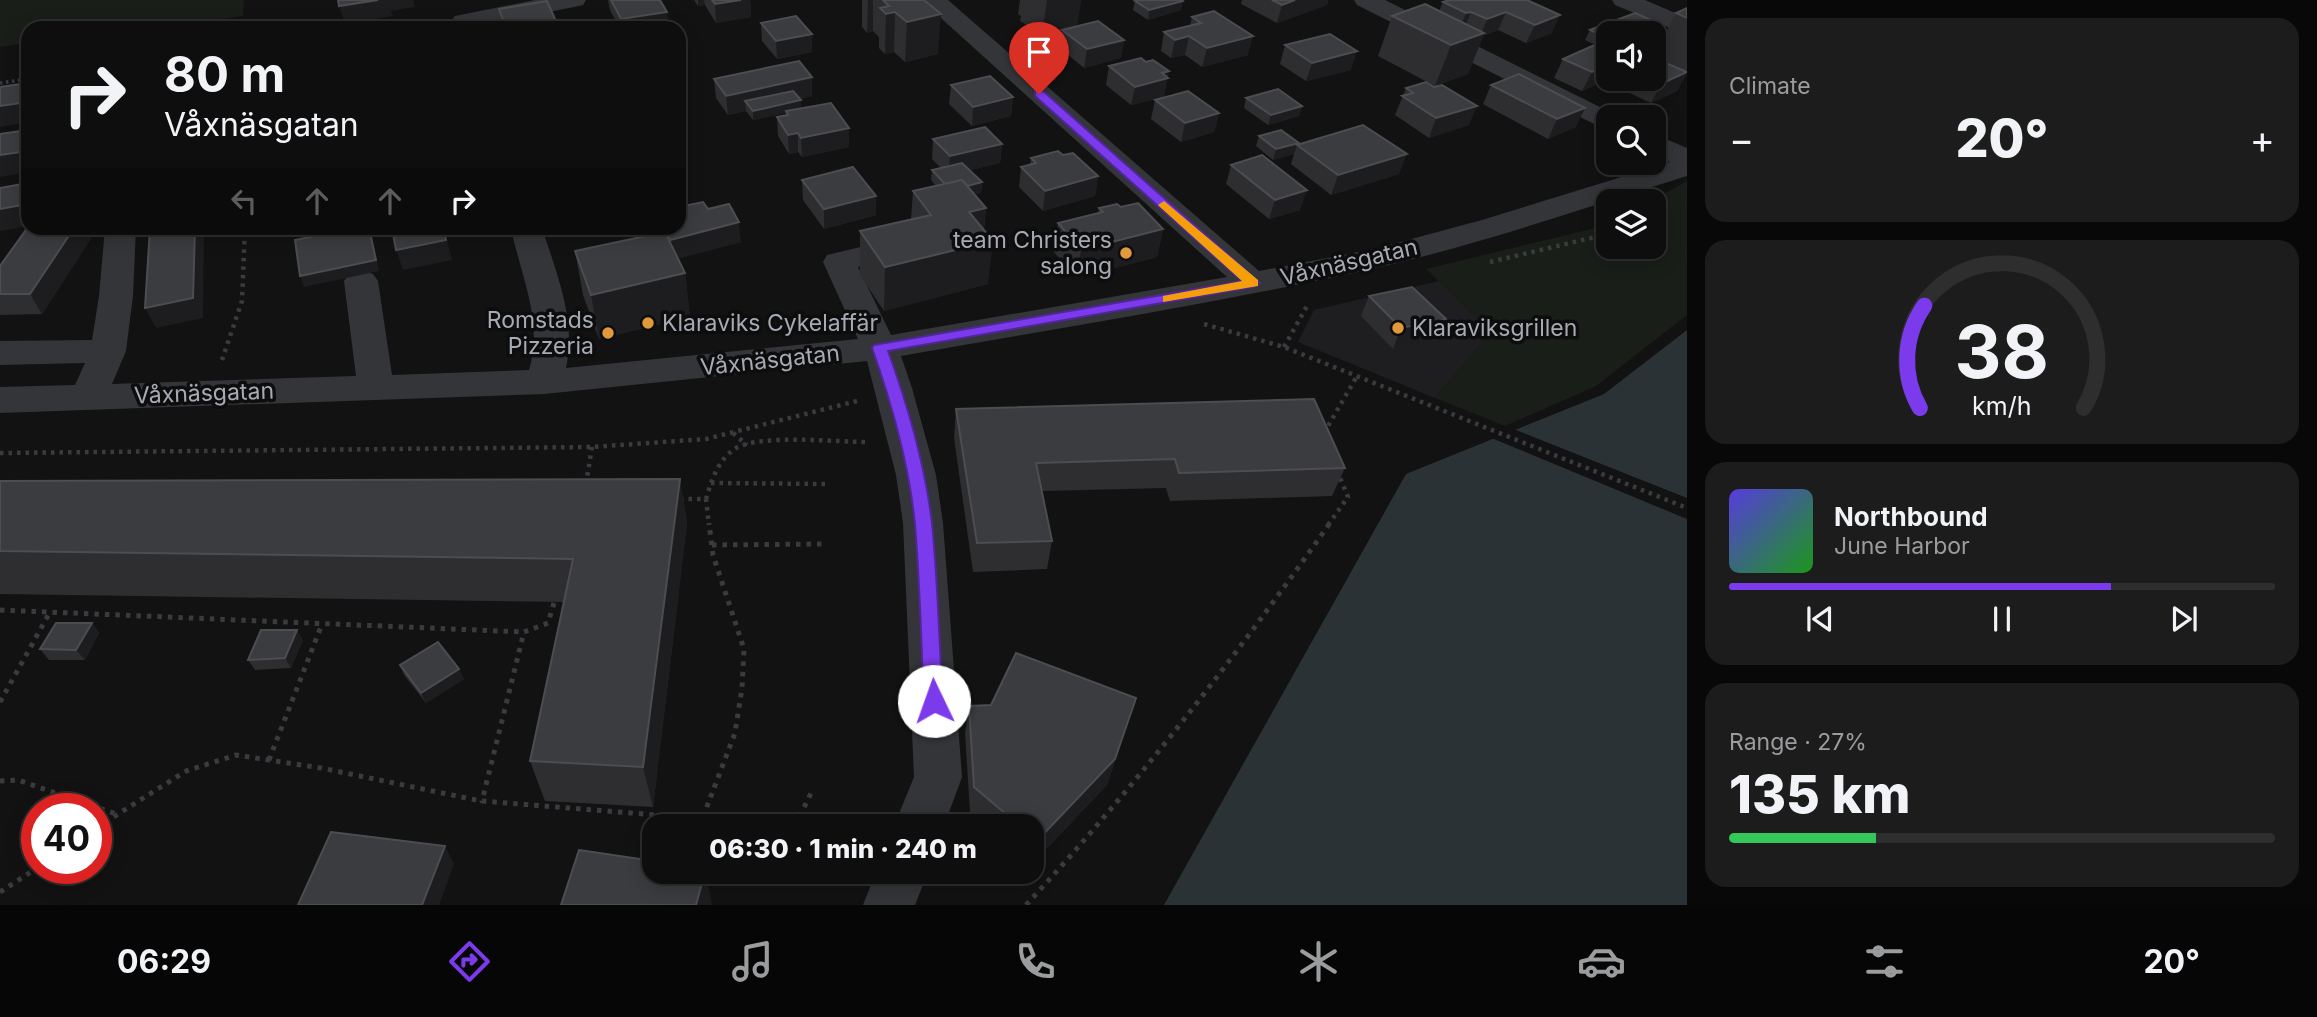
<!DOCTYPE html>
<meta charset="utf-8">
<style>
:root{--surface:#0e0e0e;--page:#1c1c1c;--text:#f1f3f6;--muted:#9b9c9e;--line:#2e2e2e;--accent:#7c3aed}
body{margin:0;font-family:Inter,sans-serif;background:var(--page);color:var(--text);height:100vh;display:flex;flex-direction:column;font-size:26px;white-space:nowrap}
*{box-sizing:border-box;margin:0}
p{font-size:23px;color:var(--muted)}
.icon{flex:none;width:38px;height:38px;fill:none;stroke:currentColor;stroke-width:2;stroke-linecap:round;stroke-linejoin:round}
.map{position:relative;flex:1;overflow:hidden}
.drawer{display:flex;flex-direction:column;gap:18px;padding:18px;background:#080808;width:630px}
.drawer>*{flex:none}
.top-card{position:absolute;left:21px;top:21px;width:665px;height:214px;border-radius:21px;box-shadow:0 4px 18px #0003,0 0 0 2px var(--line);background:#0e0e0e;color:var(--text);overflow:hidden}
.controls{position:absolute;left:1596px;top:21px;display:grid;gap:14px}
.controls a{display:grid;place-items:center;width:70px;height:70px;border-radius:14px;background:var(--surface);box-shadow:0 4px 18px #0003,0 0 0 2px var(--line);font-size:35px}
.speed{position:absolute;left:21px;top:793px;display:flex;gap:14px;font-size:35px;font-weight:700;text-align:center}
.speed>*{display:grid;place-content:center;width:91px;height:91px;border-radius:50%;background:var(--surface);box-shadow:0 4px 18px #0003,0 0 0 2px var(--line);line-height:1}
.speed .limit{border:10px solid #d22;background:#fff;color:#111}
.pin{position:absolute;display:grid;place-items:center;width:60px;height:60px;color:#fff;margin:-72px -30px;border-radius:50% 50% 50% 0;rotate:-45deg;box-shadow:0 0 7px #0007}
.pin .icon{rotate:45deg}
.me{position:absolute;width:77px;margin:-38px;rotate:357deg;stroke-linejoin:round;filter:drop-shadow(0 0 5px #0008)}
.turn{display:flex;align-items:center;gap:24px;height:147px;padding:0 28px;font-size:32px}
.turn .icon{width:91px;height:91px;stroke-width:2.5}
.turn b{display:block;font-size:49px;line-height:60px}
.lanes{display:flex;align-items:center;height:66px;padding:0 28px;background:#0003;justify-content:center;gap:35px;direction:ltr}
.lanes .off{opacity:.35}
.big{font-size:52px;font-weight:800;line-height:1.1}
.drawer .widget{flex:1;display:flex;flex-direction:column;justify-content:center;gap:10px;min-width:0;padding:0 24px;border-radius:21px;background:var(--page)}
.drawer .dial{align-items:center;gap:0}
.dial svg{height:182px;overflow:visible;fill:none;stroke:var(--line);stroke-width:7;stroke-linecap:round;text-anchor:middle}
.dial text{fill:var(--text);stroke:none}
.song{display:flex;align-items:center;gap:21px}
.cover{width:84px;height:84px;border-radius:10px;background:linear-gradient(135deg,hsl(250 70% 55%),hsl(120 70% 35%))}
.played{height:7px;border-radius:4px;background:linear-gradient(90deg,var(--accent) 70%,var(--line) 70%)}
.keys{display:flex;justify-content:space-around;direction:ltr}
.heat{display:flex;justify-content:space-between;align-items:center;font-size:38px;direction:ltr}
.charge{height:10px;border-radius:5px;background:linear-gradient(90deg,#34c759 27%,var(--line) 0)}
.trip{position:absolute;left:642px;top:814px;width:402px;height:70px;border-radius:21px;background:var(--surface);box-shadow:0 4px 18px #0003,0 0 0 2px var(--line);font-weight:800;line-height:70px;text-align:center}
.menu{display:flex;height:112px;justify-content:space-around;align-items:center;background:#060606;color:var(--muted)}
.menu .icon{width:49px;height:49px}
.menu .selected{color:var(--accent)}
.menu b{font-size:32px;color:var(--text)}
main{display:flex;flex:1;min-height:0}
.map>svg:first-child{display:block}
</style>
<main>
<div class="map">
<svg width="1687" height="905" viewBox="0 0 1687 905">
<rect width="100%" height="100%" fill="#121213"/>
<!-- built -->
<path fill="#1e1e20" d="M1439 281 1492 332 1435 398 1298 342 1314 310Z"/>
<!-- green -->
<g fill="#191e19">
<path d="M0 0H244L243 16 151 28H28V43L0 47Z"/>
<path d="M1687 181V315L1596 386 1505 426 1435 398 1492 332 1426 269 1608 225V247H1654L1652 201Z"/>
</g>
<!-- water -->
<path fill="#2a3236" d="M1687 330V905H1164L1406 474 1604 394Z"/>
<!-- pier -->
<path fill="#121213" d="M1511 428 1687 498V519L1489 437Z"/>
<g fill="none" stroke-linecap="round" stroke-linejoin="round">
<!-- path-far2 -->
<g stroke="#393b3f" stroke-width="3.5" stroke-dasharray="2.5 3.5" stroke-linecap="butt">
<path d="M419 28 432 26"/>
<path d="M0 83 28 79"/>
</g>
<!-- path-far1 -->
<g stroke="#393b3f" stroke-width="4.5" stroke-dasharray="3.5 5" stroke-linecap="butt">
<path d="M1490 262 1608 234"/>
<path d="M1204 324 1284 347 1687 508"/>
<path d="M1284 347 1307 306"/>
<path d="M222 360 242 301 245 228"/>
<path d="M733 433 747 445"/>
<path d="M1324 433 1357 376"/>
<path d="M0 453 592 447 706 439 857 401"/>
<path d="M711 483 826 484"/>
<path d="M586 484 592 447"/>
<path d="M680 499H706L709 525"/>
<path d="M706 499C711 481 719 458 736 448 761 434 836 442 867 442"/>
<path d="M1328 525 1348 497 1338 473"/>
</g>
<!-- path -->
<g stroke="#393b3f" stroke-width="5" stroke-dasharray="4.5 6" stroke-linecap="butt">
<path d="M712 545 825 544"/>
<path d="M554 603 548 623 524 632 482 801 793 826"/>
<path d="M0 610 524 632"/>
<path d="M0 702 50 612"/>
<path d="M269 760 322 624"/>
<path d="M0 781 18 780 116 814"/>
<path d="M703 817 735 733 742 688 744 649 713 555 709 523"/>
<path d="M795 826 813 789"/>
<path d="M96 828 186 771 236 755 321 768 481 801"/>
<path d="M0 892 37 868"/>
<path d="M1026 905C1137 785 1236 656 1330 523"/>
</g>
<!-- minor -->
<g fill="#333538" fill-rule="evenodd">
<path d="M535 0H586L583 5 574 7 467 28 455 26 451 21 455 16Z"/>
<path d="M921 0H948L1259 271 1374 249 1482 220 1670 162 1654 154V134L1687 148V176C1584 208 1481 244 1376 268 1219 303 1059 328 901 356L912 388 936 475 943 523 962 777 944 826H894L914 777 903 523 896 475 867 361 544 394 0 413V387L75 385 85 363 0 365V341L92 340 99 296 105 228H136L133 296 126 351 112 384 356 376 344 281 349 274 361 271 373 274 378 281 392 375 529 370C544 321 520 274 511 228H542C556 272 577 321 566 368L858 339 823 262 827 255 898 238 909 241 914 248 909 255 858 267 891 335 1227 277Z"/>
<path d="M1354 0H1385L1620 117H1608V128L1598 126 1357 5Z"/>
<path d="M1612 0H1645L1687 18V35L1615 5Z"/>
<path d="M876 872H928L915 905H863Z"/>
</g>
</g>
<!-- wall -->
<g fill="#2e2e31">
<path d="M608 0H660L667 12 668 28H619L610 10Z"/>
<path d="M694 0H750L751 17 716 23 705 5 698 6Z"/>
<path d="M862 0H924L938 54 905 62 894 52 885 54 879 48V37L873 31 867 33 862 27Z"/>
<path d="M1020 0H1081L1077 25 1042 34 1020 21 1021 16 1018 14Z"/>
<path d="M1135 0H1182L1181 10 1148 20 1133 10 1135 1H1136Z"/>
<path d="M1242 0H1328L1327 5 1277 23 1241 4Z"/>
<path d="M1527 0 1552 33 1526 43 1498 30 1483 36 1468 74 1435 86 1378 56 1392 16 1439 11 1443 2Z"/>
<path d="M1687 8V72L1662 61 1664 57 1655 53 1676 13Z"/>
<path d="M499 9 559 28H503Z"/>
<path d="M1192 17 1248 55 1202 67 1185 55 1171 58 1161 51 1164 32 1190 26Z"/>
<path d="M761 23 812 52 777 59 762 41Z"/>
<path d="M1646 29 1636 33H1608V79H1654L1687 72 1677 91 1651 103 1604 81 1582 91 1554 78 1563 59 1596 45 1585 40 1590 30Z"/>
<path d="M1062 30 1124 40 1121 58 1084 68 1060 48Z"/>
<path d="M1285 45 1351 70 1306 81 1280 64Z"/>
<path d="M1109 66 1167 77 1164 97 1131 105 1106 85Z"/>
<path d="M714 79 812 96 800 99 801 109 849 128V147L802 157 798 152 789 154 778 136 777 117 786 116V113L753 120 746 111 728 115 716 98Z"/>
<path d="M951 85 1013 97 1011 116 972 126 949 104Z"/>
<path d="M1491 85 1576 127 1548 139 1483 104Z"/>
<path d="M1406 88 1469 125 1429 138 1395 115Z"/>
<path d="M1246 98 1302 106 1299 116 1268 125 1244 108Z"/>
<path d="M1155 100 1219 113 1214 132 1181 142 1151 119Z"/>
<path d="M1259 136 1298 145 1399 174 1331 195 1291 164 1294 154 1273 160 1256 146Z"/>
<path d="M933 139 1002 144 1000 163 970 170 982 182 981 193 974 194 986 208 984 230 988 284 884 311 860 275V231L911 219 913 191 936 186 931 180 932 170 941 168 932 159Z"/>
<path d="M1063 155 1098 176 1095 196 1043 211 1019 187 1021 167 1030 165 1031 158Z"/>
<path d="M1231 165 1300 210 1269 219 1226 184Z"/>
<path d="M802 180 876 196V215L824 229 803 200Z"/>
<path d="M1121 207 1163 229 1157 257 1076 278 1053 251 1058 223 1098 213 1099 208Z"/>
<path d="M708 209 741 242 678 258 685 273 690 317 599 339 583 295 575 251 659 233 658 228H679Z"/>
<path d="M28 228H92L95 232 42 314 0 315V266Z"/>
<path d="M1369 296 1436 339 1393 349 1361 316Z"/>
<path d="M956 409 1345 468 1332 496 1170 501 1166 488 1042 491 1052 541 1047 569 973 572 954 438Z"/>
<path d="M680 479 687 523 653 807 545 801 530 761 564 602 0 594V481Z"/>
<path d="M92 623 99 633 85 660H49L40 649Z"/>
<path d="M303 640 291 668 255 670 248 660Z"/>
<path d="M400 665 464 679 426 703 404 675Z"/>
<path d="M969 706 1127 725 1107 785 1032 864V826H985L970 812 965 733Z"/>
</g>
<!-- shaded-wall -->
<g fill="#1d1d1f">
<path d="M378 0H413L415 7 391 11 393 16 345 24 339 6Z"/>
<path d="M698 0H704L705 5 698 6Z"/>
<path d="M741 0H750L751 17 716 23 715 4Z"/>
<path d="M868 0H873V31L867 33Z"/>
<path d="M1047 0H1081L1077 25 1042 34Z"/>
<path d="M1295 0H1328L1327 5 1277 23 1282 5Z"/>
<path d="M1183 1 1181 10 1148 20 1149 10Z"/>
<path d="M667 12 668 28H623L621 19Z"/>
<path d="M895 12 894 52 885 54 886 14Z"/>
<path d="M1471 12 1464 30 1459 32 1466 13Z"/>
<path d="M1506 12 1498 30 1483 36 1468 74 1435 86 1451 45 1481 35 1487 19Z"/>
<path d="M941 14 938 54 905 62 907 22Z"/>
<path d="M1560 15 1552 33 1526 43 1535 25Z"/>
<path d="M1651 20 1646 29 1636 33H1617Z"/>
<path d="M812 34V52L777 59 776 41Z"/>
<path d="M1189 36 1185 55 1171 58 1175 40Z"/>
<path d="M1253 36 1248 55 1202 67 1207 48Z"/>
<path d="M1124 40 1121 58 1084 68 1087 49Z"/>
<path d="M1357 51 1351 70 1306 81 1312 63Z"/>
<path d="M1608 65V74L1604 81 1582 91 1592 72Z"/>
<path d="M1169 71 1164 97 1131 105 1135 87 1162 73Z"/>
<path d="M1687 72 1677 91 1651 103 1661 84Z"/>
<path d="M812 77V96L752 109 745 101 746 111 728 115 726 96Z"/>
<path d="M1013 97 1011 116 972 126 973 107Z"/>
<path d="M801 100V110L753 120V111Z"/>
<path d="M28 102V122L0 127V106Z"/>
<path d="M1302 106 1299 116 1268 125 1271 115Z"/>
<path d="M1477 106 1469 125 1429 138 1436 118Z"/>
<path d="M1585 108 1576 127 1548 139 1557 119Z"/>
<path d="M1219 113 1214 132 1181 142 1185 123Z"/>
<path d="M849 128V147L802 157 801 138Z"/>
<path d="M798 133V152L789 154 788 135Z"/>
<path d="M1299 143 1297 145 1294 154 1273 160 1276 149Z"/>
<path d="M1002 144 1000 163 948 176 950 156Z"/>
<path d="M28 151V172L0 177V155Z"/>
<path d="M1407 154 1399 174 1331 195 1338 175Z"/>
<path d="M1098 176 1095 196 1043 211 1045 191Z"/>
<path d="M982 182 981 193 950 201 951 190Z"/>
<path d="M1307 190 1300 210 1269 219 1275 200Z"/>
<path d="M876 196V215L824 229V209Z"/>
<path d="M28 204V226L0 231V209Z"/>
<path d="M986 208 982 243 993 241 988 284 884 311 885 267 969 212Z"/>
<path d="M739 222 741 242 673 260 670 240Z"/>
<path d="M74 228H92L95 232 42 314 30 294Z"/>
<path d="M195 228H203L204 230 203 318 156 328 145 308Z"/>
<path d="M370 228 372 235 379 271 304 287 300 276Z"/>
<path d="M444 228 452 260 403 270 396 250Z"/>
<path d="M1163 229 1157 257 1076 278 1081 250Z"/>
<path d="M685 273 690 317 599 339 591 295Z"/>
<path d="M1446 319 1436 339 1393 349 1401 328Z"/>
<path d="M680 479 687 523 653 807 643 767Z"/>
<path d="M92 623 99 633 85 660 76 650Z"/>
<path d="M297 630 303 640 291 668 285 658Z"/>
<path d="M459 669 464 679 426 703 421 693Z"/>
<path d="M1136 698 1107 785 1032 864V860L1037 841Z"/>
<path d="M445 846 454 864 439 905H422Z"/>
<path d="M705 872H706L712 905H696Z"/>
</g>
<!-- building -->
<g fill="#3b3c3f" stroke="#4b4d51" stroke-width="2">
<path d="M338 0H378L339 6Z"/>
<path d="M611 0H660L667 12 621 19Z"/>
<path d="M712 0H741L715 4Z"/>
<path d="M883 0H924L941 14 907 22 895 12 886 14 880 8 889 6Z"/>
<path d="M1139 0H1182L1183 1 1149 10 1135 1Z"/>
<path d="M1272 0H1295L1282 5Z"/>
<path d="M1449 0H1527L1560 15 1535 25 1506 12 1487 19 1471 12 1466 13 1443 2Z"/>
<path d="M547 1 559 28H506L499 9Z"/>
<path d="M1425 4 1484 33 1451 45 1392 16Z"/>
<path d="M1687 8V18L1676 13Z"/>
<path d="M1214 11 1253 36 1207 48 1189 36 1175 40 1164 32 1201 23 1192 17Z"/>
<path d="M1635 13 1651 20 1618 33H1608V39L1590 30Z"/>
<path d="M796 16 812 34 776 41 761 23Z"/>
<path d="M416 20 419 28H369Z"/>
<path d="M1098 21 1124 40 1087 49 1062 30Z"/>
<path d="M1330 34 1357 51 1312 63 1285 45Z"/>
<path d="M1608 39V65L1592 72 1563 59Z"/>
<path d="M1141 58 1146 62 1153 60 1169 71 1162 73 1168 78 1135 87 1109 66Z"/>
<path d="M1654 58 1687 72 1661 84 1650 79H1654Z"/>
<path d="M799 61 812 77 726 96 714 79Z"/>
<path d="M1519 74 1585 108 1557 119 1491 85Z"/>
<path d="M990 76 1013 97 973 107 951 85Z"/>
<path d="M1426 82 1434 87 1442 85 1477 106 1436 118 1402 96 1413 93 1406 88Z"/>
<path d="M28 83V102L0 106V87Z"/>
<path d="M1278 89 1302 106 1271 115 1246 98Z"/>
<path d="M793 91 801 100 753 111 745 101Z"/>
<path d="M1188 91 1219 113 1185 123 1155 100Z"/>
<path d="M831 103 849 128 801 138 798 133 788 135 777 117 788 115 786 111Z"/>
<path d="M1363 125 1407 154 1338 175 1297 145Z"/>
<path d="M985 127 1002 144 950 156 933 139Z"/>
<path d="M28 130V151L0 155V134Z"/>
<path d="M1281 130 1299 143 1276 149 1259 136Z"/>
<path d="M1058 151 1063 155 1073 153 1098 176 1045 191 1021 167 1036 163 1031 158Z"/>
<path d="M1262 155 1307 190 1275 200 1231 165Z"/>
<path d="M962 163 982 182 968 186 962 180 945 184 932 170Z"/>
<path d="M853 167 876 196 824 209 802 180Z"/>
<path d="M962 180 986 208 969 212 993 241 885 267 860 231 931 215 913 191Z"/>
<path d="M28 183V204L0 209V188Z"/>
<path d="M703 202 708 209 729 204 739 222 670 240 664 228H679V207Z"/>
<path d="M1138 203 1163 229 1081 250 1058 223 1103 212 1099 208 1117 204 1121 207Z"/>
<path d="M28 227 74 228 30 294H0V266Z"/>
<path d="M150 228H195L193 298 145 308Z"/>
<path d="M355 228H369L376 260 300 276 295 240Z"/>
<path d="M392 228H443L446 240 396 250Z"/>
<path d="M665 232 685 273 591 295 575 251Z"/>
<path d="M1412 287 1446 319 1401 328 1369 296Z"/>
<path d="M1314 399 1345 468 1179 473 1175 459 1036 463 1052 541 977 543 956 409Z"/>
<path d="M680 479 643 767 530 761 573 559 0 551V481Z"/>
<path d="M56 623H92L76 650 40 649Z"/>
<path d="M261 630H297L285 658 248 660Z"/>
<path d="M438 642 459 669 421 693 400 665Z"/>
<path d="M1016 653 1136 698 1115 759 1037 841 1032 837V826H1020L974 787 969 706 991 705Z"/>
<path d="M331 832 445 846 422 905H298Z"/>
<path d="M579 850 654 861V872H705L696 905H561Z"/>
</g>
<!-- route -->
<path fill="#7c3aed" stroke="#51269a" stroke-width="2" d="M1035 91H1043L1260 283 1253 287 888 351C908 406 925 465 932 523 938 582 939 642 943 701L940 706 934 709 927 706 924 701C921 642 920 583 915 524 909 464 892 404 872 348L874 345 1242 281 1035 96Z"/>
<!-- slow -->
<path fill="#f59e0b" d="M1164 201 1258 280V286L1163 302V296L1242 281 1160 207 1158 205Z"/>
<!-- markers -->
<g fill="#e1993c" stroke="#0d0d0e" stroke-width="2.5">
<circle cx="1126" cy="253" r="7"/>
<circle cx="648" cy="323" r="7"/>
<circle cx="1398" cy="328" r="7"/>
<circle cx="608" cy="333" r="7"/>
</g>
<g text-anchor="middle" stroke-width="7" stroke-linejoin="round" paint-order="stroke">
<!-- poi labels -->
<g font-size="23" fill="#a5aab3" stroke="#0d0d0e" text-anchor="end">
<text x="1112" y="248">team Christers<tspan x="1112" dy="26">salong</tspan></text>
<text x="594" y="328">Romstads<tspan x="594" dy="26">Pizzeria</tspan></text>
<text x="662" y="331" text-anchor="start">Klaraviks Cykelaffär</text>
<text x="1412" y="336" text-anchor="start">Klaraviksgrillen</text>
</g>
<!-- street labels -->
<g font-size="23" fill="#a5aab3" stroke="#0d0d0e">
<text transform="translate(1349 262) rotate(-13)" y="8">Våxnäsgatan</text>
<text transform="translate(770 360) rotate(-6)" y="8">Våxnäsgatan</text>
<text transform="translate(204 393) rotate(-2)" y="8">Våxnäsgatan</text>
</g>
</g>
</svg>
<div class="controls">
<a><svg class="icon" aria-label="sound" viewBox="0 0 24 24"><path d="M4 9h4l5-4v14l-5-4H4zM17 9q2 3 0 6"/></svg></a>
<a><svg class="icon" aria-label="search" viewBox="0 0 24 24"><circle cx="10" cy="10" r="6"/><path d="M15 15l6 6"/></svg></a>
<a><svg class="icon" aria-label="layers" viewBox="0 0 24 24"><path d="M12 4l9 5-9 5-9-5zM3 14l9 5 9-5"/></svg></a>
</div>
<div class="speed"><div class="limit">40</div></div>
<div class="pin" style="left:1039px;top:94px;background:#d93025"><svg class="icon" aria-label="arrive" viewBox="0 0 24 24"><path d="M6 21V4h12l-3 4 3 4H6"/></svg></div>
<svg class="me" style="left:934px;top:701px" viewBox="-20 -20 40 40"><circle r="19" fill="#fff"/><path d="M0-13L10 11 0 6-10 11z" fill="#7c3aed"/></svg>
<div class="trip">06:30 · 1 min · 240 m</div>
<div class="top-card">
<div class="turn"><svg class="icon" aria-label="right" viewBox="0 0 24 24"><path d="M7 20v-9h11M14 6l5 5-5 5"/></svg><div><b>80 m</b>Våxnäsgatan</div></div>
<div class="lanes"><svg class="icon off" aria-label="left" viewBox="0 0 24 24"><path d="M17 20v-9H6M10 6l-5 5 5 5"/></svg><svg class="icon off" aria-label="ahead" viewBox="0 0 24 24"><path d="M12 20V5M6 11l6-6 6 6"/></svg><svg class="icon off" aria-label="ahead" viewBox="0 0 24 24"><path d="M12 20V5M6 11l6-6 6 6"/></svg><svg class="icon" aria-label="right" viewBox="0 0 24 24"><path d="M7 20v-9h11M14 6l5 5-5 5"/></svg></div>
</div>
</div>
<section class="drawer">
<div class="widget"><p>Climate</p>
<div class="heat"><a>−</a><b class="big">20°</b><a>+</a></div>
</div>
<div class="widget dial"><svg viewBox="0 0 100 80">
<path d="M14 69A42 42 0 1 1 86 69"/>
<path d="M14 69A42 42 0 0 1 16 24" stroke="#7c3aed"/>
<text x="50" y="56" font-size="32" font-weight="700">38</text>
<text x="50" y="72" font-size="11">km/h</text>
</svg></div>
<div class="widget">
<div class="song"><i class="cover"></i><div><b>Northbound</b><p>June Harbor</p></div></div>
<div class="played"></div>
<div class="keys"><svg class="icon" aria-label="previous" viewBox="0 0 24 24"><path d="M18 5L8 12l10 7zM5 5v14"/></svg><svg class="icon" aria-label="pause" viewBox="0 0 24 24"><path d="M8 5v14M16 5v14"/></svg><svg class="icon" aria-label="next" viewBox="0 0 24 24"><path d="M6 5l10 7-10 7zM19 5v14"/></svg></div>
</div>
<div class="widget"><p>Range · 27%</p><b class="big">135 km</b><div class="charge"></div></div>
</section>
</main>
<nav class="menu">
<b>06:29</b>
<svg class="icon selected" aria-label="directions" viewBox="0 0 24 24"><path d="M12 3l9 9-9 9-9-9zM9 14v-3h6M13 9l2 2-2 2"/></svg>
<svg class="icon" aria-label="music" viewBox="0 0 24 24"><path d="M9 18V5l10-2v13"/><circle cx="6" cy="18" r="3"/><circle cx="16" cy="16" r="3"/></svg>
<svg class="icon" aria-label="phone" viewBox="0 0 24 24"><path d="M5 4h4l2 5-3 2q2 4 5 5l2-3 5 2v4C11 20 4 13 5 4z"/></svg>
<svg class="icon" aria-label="climate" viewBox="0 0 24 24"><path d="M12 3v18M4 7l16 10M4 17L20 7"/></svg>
<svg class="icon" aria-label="car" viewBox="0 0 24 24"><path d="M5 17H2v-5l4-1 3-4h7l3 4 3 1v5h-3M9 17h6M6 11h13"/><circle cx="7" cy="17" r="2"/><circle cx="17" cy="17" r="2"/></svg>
<svg class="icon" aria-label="filters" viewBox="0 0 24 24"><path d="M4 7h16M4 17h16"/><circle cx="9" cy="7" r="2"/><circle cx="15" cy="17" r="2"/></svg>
<b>20°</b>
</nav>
